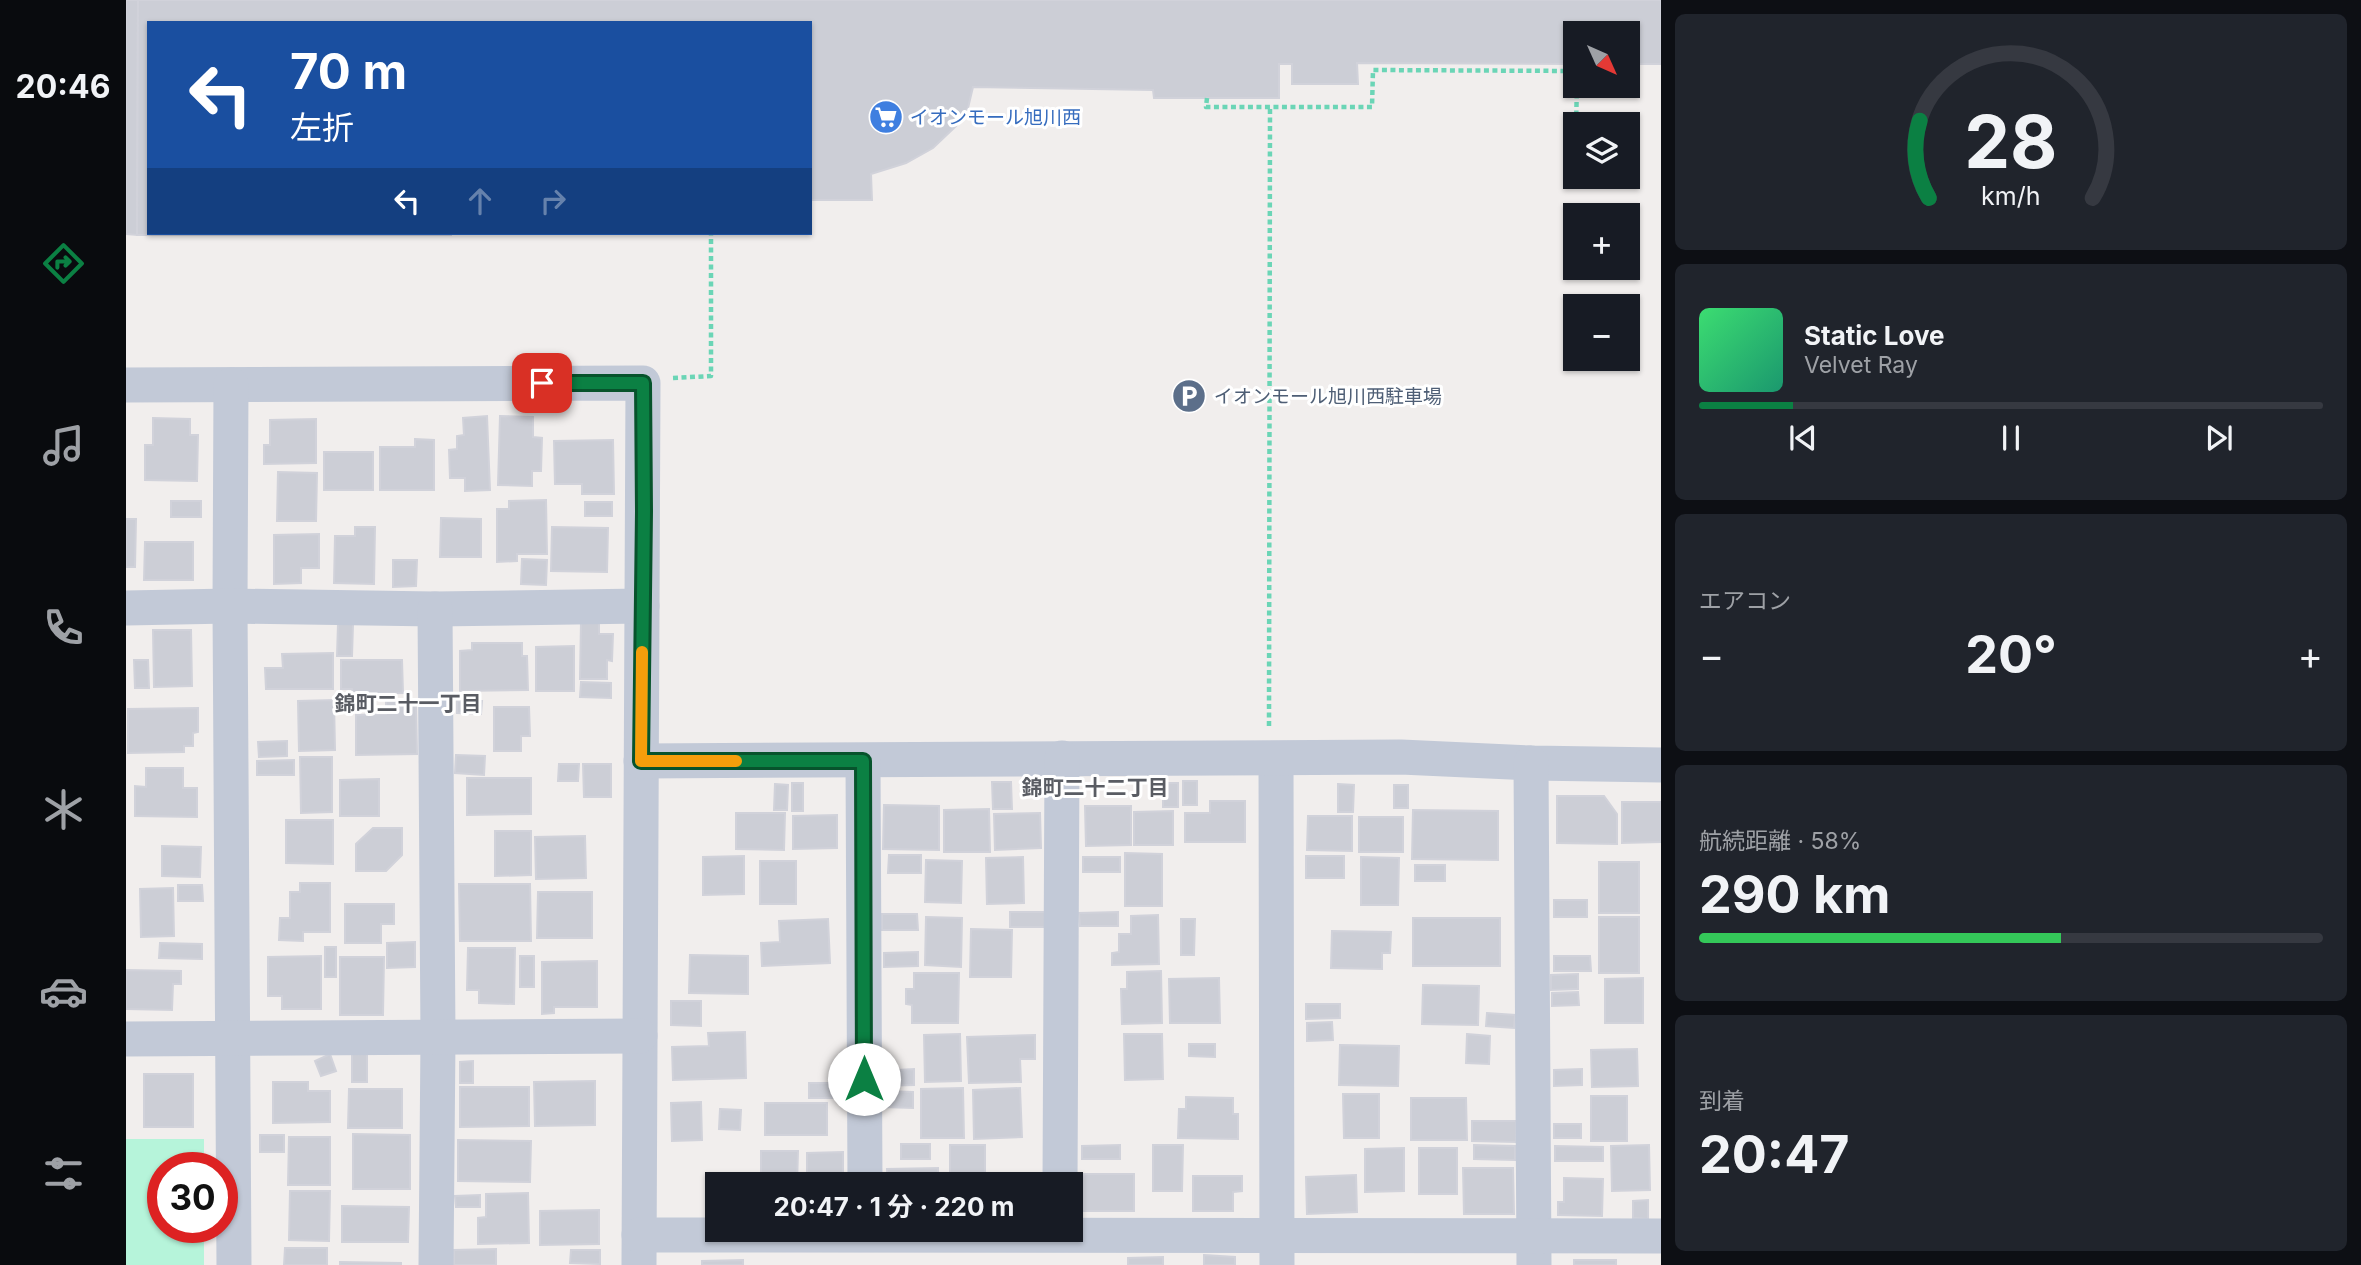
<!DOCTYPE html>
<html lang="ja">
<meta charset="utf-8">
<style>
:root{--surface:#171b24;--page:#20242c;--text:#f1f3f6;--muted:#9ea1a6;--line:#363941;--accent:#0b8043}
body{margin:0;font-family:Inter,"Noto Sans JP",sans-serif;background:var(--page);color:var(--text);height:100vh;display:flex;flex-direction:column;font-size:26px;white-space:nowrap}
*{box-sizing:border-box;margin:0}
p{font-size:23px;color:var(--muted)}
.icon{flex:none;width:38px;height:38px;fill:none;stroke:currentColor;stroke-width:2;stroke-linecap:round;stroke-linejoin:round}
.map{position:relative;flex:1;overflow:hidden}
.sheet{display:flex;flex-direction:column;gap:14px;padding:14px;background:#0d0f14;width:700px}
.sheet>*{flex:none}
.top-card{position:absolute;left:21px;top:21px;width:665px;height:214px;border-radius:0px;box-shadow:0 2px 5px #0004;background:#1a4fa0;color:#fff;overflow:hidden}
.needle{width:46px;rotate:135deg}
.fabs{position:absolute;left:1437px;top:21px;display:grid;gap:14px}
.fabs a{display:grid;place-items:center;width:77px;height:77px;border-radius:0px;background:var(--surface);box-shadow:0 2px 5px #0004;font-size:35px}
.speed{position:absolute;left:21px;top:1152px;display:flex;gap:14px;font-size:35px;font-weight:700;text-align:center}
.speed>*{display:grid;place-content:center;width:91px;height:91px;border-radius:50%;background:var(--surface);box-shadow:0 2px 5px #0004;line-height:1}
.speed .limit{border:10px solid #d22;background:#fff;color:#111}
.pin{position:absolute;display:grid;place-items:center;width:60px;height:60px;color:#fff;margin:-30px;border-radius:14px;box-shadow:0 4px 10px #0006}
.me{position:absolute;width:77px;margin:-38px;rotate:0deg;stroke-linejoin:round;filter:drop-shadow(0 0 5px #0008)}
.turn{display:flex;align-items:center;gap:24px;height:147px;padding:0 28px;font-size:32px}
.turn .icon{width:91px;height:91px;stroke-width:2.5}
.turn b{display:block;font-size:49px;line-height:60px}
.lanes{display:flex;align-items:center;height:66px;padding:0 28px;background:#0003;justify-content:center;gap:35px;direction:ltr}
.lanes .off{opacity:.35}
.big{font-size:52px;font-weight:700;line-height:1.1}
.sheet .widget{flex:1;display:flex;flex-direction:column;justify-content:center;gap:10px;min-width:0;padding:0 24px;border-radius:10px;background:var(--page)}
.sheet .dial{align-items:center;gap:0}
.dial svg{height:182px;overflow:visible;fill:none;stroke:var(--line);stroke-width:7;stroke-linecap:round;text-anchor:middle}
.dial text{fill:var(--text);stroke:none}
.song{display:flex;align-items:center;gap:21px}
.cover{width:84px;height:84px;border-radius:10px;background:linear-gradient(135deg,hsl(140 70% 55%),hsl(160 70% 35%))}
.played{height:7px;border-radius:4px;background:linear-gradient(90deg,var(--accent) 15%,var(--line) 15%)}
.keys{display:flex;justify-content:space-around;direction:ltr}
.heat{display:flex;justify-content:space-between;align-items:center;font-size:38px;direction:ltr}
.charge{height:10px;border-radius:5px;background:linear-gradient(90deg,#34c759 58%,var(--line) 0)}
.trip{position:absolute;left:579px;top:1172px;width:378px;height:70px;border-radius:0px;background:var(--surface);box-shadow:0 2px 5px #0004;font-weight:700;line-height:70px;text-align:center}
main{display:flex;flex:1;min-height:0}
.dock{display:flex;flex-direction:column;width:126px;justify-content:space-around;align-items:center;background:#090b0e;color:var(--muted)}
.dock .icon{width:49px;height:49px}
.dock .active{color:var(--accent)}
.dock b{font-size:32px;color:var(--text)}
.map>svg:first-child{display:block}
</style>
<main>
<nav class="dock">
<b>20:46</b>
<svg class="icon active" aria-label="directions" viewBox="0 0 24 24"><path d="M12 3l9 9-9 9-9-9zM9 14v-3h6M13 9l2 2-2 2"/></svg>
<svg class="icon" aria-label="music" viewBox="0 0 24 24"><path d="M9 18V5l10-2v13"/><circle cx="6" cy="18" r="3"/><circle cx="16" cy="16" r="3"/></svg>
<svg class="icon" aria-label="phone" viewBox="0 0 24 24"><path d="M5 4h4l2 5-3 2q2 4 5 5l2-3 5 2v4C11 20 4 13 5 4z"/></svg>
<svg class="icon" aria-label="climate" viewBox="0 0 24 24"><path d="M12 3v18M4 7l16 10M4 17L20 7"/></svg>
<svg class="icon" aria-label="car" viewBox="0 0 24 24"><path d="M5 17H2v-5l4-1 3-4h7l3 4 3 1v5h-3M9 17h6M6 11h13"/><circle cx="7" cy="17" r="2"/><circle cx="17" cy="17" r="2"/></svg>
<svg class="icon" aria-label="filters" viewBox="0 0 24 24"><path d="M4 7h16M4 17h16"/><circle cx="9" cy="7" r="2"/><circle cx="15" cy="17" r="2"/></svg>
</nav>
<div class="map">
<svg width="1535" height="1265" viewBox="0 0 1535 1265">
<rect width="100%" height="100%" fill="#f1eeed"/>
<!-- green -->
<path fill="#b6f4da" d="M0 1139H78V1167H37V1227H78V1265H0Z"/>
<!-- building -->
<g fill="#ccced6" stroke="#d1d2da" stroke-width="2">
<path d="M0 0H12L11 235 0 234Z"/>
<path d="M12 0H1535V64H1502V33H1449V64L1231 63 1232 84H1166V64H1153V98H1028L1027 90 847 87 842 108 830 126 807 148 780 163 745 174 746 200H684V23H23V233H325V235H11Z"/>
<path d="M361 416 364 490 339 491V478H324L323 450 331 449V436L338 435 337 418Z"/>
<path d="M374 416 407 417V437L416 438 415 471H406V486L372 485Z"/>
<path d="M27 418 64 419V435H72L71 481 19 480V445H27Z"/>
<path d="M190 419V463L138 464V445H144V420Z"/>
<path d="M289 439 308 440V490H254V447H289Z"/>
<path d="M487 440 488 494H456V484H429L428 441Z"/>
<rect x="198" y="452" width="49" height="38"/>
<path d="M152 472 191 473 190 521H151Z"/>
<path d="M420 500 421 554H391V561L371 562V509H383V501Z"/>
<rect x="45" y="501" width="30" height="16"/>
<rect x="459" y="502" width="27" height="14"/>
<path d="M315 518 355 519V557H314Z"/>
<path d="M0 519H10L9 567H0Z"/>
<path d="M229 527H249L248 584 208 583 209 536H229Z"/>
<path d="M426 527 482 528 481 572 425 571Z"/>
<path d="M193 534V568H175V583L148 584V535Z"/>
<path d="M19 542H67V580H18Z"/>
<path d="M396 559 421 560 420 585 395 584Z"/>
<path d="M267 560H291L290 586 267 587Z"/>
<path d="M455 622H473V634H487L486 661 481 660V679H454Z"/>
<path d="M212 624H227L226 656H211Z"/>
<path d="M27 630H65L66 686 28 687Z"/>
<path d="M346 643H396V656H401L402 690 334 691V651L346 650Z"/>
<path d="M448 646V691H410V647Z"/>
<path d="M207 653V689H140L139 668H157L156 654Z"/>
<path d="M8 660H22L23 688H9Z"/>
<path d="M215 660H276L277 693 227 694 226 689H215Z"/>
<path d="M455 682 485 683V698L454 697Z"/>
<path d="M208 700 209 750 173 751 172 701Z"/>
<path d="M260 701H290L291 754 230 755V715L260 714Z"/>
<path d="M331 701H356L355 714 331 713Z"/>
<path d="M368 707H403L404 736H395V751H368Z"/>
<path d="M72 708V732L67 733V746H58V752L2 753V709Z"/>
<path d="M161 741V756L133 757 132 742Z"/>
<path d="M330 755 359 756 358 775 329 773Z"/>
<path d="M174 757H206V812L175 813Z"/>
<path d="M168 760V775H131V761Z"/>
<path d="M433 764H453L452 781H432Z"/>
<path d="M457 764H485V797H458Z"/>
<path d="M20 768H57V788H71V817L9 816V786L20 787Z"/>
<path d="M341 778H405V814L341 815Z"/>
<path d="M253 779V816H214V780Z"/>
<rect x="1057" y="781" width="14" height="24"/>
<path d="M866 782H885L886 809H867Z"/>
<rect x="666" y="783" width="11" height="28"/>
<rect x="1037" y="783" width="15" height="24"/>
<path d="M649 784 662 785 661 810H648Z"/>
<path d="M1212 784 1228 785 1227 812H1212Z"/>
<rect x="1268" y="785" width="14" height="23"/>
<path d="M1431 796H1478L1491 814V844L1431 843Z"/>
<path d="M1084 801H1119V842H1059V813H1084Z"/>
<path d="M1496 802H1535V842L1496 843Z"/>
<path d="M758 805 813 806V850L757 849Z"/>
<path d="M959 806H1005V845L960 846Z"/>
<path d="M863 809 864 852H818V810Z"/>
<path d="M1287 810 1372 811V860L1286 859Z"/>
<path d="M1047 811V845H1008V812Z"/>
<path d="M610 813H659L658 850 610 849Z"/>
<path d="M914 813 915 848 869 850 868 814Z"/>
<path d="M711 815V848L667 849V816Z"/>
<path d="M1182 816H1226V851L1181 850Z"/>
<rect x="1233" y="817" width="44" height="35"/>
<path d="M160 820H207V864L160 863Z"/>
<path d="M247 828H276V855L260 871H230V844Z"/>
<path d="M369 831H405V875L369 876Z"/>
<path d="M459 836 460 878 410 879 409 837Z"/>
<path d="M36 846 75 847 74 877 36 876Z"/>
<path d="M999 853 1036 854V906H999Z"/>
<path d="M763 855H795V873H762Z"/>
<path d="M618 856V894L577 895V857Z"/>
<rect x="1180" y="856" width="38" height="22"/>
<path d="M897 857 898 903 861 904 860 858Z"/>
<rect x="957" y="857" width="37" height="15"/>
<path d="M1235 857 1273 858 1272 905H1235Z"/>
<path d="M800 860 836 861 835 903 799 902Z"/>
<rect x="634" y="861" width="36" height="43"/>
<rect x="1473" y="862" width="40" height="51"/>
<rect x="1289" y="865" width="30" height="16"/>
<path d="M174 883H204V932H177V941L153 940 154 918H164V892H174Z"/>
<path d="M333 884H404L405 941H334Z"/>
<path d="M52 885H76L77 901H52Z"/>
<path d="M47 888 48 936 15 937 14 889Z"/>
<path d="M412 892H466V938H411Z"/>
<rect x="1428" y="900" width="33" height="17"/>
<path d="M219 904H268V924H255V943H219Z"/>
<rect x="884" y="912" width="36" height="15"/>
<path d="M992 912V926H954L953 913Z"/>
<path d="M756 914H791L792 930H756Z"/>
<path d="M1032 915 1033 964 986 965V953L993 952V934H1005V916Z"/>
<path d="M800 917 836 918 835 967 799 965Z"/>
<rect x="1473" y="917" width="40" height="56"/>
<rect x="1287" y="918" width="87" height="48"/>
<path d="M702 919 704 963 636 966 635 943 654 942 653 921Z"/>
<path d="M1055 919H1069L1068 955H1055Z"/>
<path d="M845 929 886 930 885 977H844Z"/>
<path d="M1206 931 1265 932 1264 953H1256V969L1205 968Z"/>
<path d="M289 942V967L261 968V943Z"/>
<path d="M34 943 76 944V959L33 958Z"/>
<rect x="199" y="947" width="11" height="30"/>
<path d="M342 948H389L388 1004 353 1003V990H341Z"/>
<path d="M792 952V966L758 967V953Z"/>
<path d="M564 955 622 956V994L563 993Z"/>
<path d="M195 956V1009H156V996H142V957Z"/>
<rect x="394" y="956" width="14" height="31"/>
<path d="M1428 956H1464L1465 971H1428Z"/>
<path d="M214 957H258L257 1015H214Z"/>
<path d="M471 961V1007H428V1013L416 1014V962Z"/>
<path d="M0 970 55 971V984H47L46 1010 0 1009Z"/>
<path d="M1035 971 1036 1023 996 1024 995 989H1001V972Z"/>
<path d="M788 973H833L832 1023H786V1005L780 1004V989H788Z"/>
<path d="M1452 974V989L1425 990V975Z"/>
<path d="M1093 978 1094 1023H1044L1043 979Z"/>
<path d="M1517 978V1023H1479V979Z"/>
<path d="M1297 985 1353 986 1352 1025 1296 1024Z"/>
<path d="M1452 992 1453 1005 1426 1006V993Z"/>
<path d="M545 1001H575V1026L545 1025Z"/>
<path d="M1180 1004H1214V1018L1180 1019Z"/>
<path d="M1361 1013 1389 1015 1388 1028 1360 1026Z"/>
<path d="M1206 1022 1207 1040 1181 1041V1023Z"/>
<path d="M619 1032 620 1078 547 1080 546 1047 583 1046 582 1033Z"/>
<path d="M834 1034 835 1081 799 1082 798 1035Z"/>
<path d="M998 1034H1036L1037 1079 999 1080Z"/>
<path d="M1341 1034 1364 1036 1363 1064 1340 1063Z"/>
<path d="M909 1035V1059H894L895 1082 843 1083 841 1037Z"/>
<path d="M1063 1044H1089V1057L1063 1056Z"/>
<path d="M1214 1045 1273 1046 1272 1086 1213 1085Z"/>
<path d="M1511 1049 1512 1086 1466 1087 1465 1050Z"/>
<path d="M204 1054 210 1071 195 1076 189 1061Z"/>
<rect x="226" y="1054" width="15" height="28"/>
<path d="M347 1061V1083H334V1062Z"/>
<path d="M788 1069V1085L754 1086 753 1071Z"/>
<path d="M1456 1069V1085L1428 1086V1070Z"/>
<rect x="18" y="1074" width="49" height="53"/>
<path d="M469 1081V1125L409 1126 408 1082Z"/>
<path d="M147 1082H182V1091H204V1122L147 1123Z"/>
<path d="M683 1083H718L717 1098H683Z"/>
<path d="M334 1087H403V1126L334 1127Z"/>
<path d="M837 1088 838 1138H795V1089Z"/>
<path d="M894 1088 896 1137 848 1139 847 1090Z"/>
<path d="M223 1089H276V1128H222Z"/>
<path d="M757 1091 787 1092V1108L757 1107Z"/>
<path d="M1217 1094H1253V1138H1218Z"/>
<rect x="1465" y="1096" width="36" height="45"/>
<path d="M1060 1097 1107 1098V1114H1112V1139L1052 1138 1053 1109H1060Z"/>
<path d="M1285 1098H1340L1341 1140H1285Z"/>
<path d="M575 1102 576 1140 546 1141 545 1103Z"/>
<rect x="639" y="1103" width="62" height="32"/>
<path d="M594 1109 615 1110 614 1130 593 1129Z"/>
<path d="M1346 1121H1390V1142L1346 1141Z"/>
<rect x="1428" y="1124" width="27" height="14"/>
<path d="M227 1134 284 1135V1189H227Z"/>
<rect x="134" y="1135" width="24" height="17"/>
<path d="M163 1137H204V1185H162Z"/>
<path d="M332 1140 405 1141 404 1182 332 1181Z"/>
<rect x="775" y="1144" width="29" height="15"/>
<rect x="824" y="1145" width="35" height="40"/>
<path d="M994 1145V1159H956V1146Z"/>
<path d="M1027 1145H1057L1056 1191H1027Z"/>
<path d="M1348 1145 1389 1146V1160L1348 1159Z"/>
<path d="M1523 1145 1524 1190 1486 1191 1485 1146Z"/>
<path d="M1429 1146 1477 1147V1161H1429Z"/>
<path d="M1278 1148V1191L1239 1192V1149Z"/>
<rect x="1293" y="1148" width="38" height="46"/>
<path d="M635 1151H672L671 1185H635Z"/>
<path d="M717 1152V1185H681V1153Z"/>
<path d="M812 1168V1185H762L761 1169Z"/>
<path d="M1337 1168H1387L1388 1214H1338Z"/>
<rect x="862" y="1174" width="51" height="11"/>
<rect x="958" y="1174" width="50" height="37"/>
<path d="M1230 1175 1231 1212 1181 1214 1180 1177Z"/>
<path d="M1067 1176H1116V1191L1107 1192V1211H1067Z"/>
<path d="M1438 1178 1477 1179 1476 1216 1432 1215V1202H1438Z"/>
<path d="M164 1191H204L203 1241 163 1240Z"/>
<path d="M402 1193 403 1243 352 1244V1218L360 1217V1194Z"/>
<path d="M354 1195V1207H330L329 1196Z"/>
<path d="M1522 1200V1219L1507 1218V1201Z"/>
<path d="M216 1206 283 1207 282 1242H216Z"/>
<path d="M473 1210V1244L414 1245V1211Z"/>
<path d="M159 1248H201V1265H158Z"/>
<path d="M370 1249V1265H328V1250Z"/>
<path d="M445 1250H474V1264L444 1263Z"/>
<path d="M1078 1255 1109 1257V1265H1078Z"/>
<path d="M1037 1257V1265H1002V1258Z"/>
<path d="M617 1260V1265H576V1261Z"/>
<rect x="1448" y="1260" width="42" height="5"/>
<path d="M214 1262 275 1263V1265H214Z"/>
</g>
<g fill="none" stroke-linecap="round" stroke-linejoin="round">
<!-- path -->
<g stroke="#6bd5b6" stroke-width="4.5" stroke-dasharray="5 3.5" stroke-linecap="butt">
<path d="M1081 98 1080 107H1246L1247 70 1449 71"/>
<path d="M1450 124 1451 86"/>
<path d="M547 378 585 376V233"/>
<path d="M1143 726 1144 107"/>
</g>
<!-- street -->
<g stroke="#c2c9d7" stroke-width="35">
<path d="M0 385 517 383 513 1265"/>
<path d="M105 385 104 606 108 1265"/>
<path d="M0 608 104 606 309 609 516 606"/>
<path d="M309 609 312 1038 310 1265"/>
<path d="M1150 759 1151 1265"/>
<path d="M515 761 1275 757 1405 763 1535 765"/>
<path d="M737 761 739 1185"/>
<path d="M1405 763 1408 1265"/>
<path d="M0 1039 514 1036"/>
<path d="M934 1185 936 758"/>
<path d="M513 1235 1535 1236"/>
</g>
</g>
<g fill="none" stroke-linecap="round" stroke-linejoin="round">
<!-- route casing -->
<g stroke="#07532c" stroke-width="18">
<path id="route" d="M416 383H517L518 511 515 761H737L738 1079"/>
</g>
<!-- route -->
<use href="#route" stroke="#0b8043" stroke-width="12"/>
<!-- slow -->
<path stroke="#f59e0b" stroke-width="12" d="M516 652 515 761H610"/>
</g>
<!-- icons -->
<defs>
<g id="supermarket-disc" transform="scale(1.75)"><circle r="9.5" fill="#3f7fe0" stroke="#fff"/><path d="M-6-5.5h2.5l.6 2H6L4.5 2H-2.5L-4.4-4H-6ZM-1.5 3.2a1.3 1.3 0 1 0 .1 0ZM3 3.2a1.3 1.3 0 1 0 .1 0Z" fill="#fff"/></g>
<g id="parking-disc" transform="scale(1.75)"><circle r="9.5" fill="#5c6f8a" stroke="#fff"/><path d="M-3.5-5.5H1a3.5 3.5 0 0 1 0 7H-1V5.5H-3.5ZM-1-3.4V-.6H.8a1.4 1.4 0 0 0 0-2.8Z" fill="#fff"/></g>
</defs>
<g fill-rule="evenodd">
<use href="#supermarket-disc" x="760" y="117"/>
<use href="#parking-disc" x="1063" y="396"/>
</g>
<g text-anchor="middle" stroke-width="6" stroke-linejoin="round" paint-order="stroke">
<!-- shop labels -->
<g font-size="19" fill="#366cbe" stroke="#fff" text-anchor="start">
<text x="784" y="124">イオンモール旭川西</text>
</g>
<!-- service labels -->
<g font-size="19" fill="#4e5e75" stroke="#fff" text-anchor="start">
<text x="1088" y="403">イオンモール旭川西駐車場</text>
</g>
<!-- neighbourhood labels -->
<g font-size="21" font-weight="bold" fill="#595c63" stroke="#fff">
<text x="282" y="711">錦町二十一丁目</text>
<text x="969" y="795">錦町二十二丁目</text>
</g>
</g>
</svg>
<div class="fabs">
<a><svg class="needle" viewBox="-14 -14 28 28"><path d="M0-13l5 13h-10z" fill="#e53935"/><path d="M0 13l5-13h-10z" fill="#9ea1a6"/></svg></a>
<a><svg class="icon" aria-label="layers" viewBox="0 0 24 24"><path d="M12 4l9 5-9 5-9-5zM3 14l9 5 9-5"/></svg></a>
<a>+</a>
<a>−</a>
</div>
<div class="speed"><div class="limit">30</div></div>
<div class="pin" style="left:416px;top:383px;background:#d93025"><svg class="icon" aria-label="arrive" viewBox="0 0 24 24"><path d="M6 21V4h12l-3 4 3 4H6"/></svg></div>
<svg class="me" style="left:738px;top:1079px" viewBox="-20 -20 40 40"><circle r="19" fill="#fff"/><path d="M0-13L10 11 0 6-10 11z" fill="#0b8043"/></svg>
<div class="trip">20:47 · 1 分 · 220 m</div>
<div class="top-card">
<div class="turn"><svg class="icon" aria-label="left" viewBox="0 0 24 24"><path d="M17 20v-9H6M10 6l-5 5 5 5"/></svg><div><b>70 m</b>左折</div></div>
<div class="lanes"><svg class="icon" aria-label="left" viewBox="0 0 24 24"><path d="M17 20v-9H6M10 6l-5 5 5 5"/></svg><svg class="icon off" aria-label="ahead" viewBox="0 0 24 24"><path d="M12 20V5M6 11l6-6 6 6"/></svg><svg class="icon off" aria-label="right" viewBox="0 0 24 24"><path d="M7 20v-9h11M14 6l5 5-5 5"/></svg></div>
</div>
</div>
<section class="sheet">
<div class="widget dial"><svg viewBox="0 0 100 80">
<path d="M14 69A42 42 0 1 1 86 69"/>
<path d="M14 69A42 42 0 0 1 10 35" stroke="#0b8043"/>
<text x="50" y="56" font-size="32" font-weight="700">28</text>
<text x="50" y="72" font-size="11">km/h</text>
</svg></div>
<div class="widget">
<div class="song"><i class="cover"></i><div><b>Static Love</b><p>Velvet Ray</p></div></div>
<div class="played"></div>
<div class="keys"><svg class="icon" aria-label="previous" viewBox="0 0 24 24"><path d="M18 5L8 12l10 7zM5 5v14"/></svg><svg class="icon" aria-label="pause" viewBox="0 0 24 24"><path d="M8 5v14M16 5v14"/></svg><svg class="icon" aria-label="next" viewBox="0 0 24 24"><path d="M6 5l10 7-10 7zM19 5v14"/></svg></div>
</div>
<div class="widget"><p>エアコン</p>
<div class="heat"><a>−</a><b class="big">20°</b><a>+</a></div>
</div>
<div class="widget"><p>航続距離 · 58%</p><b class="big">290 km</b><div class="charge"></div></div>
<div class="widget"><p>到着</p><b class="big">20:47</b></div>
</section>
</main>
